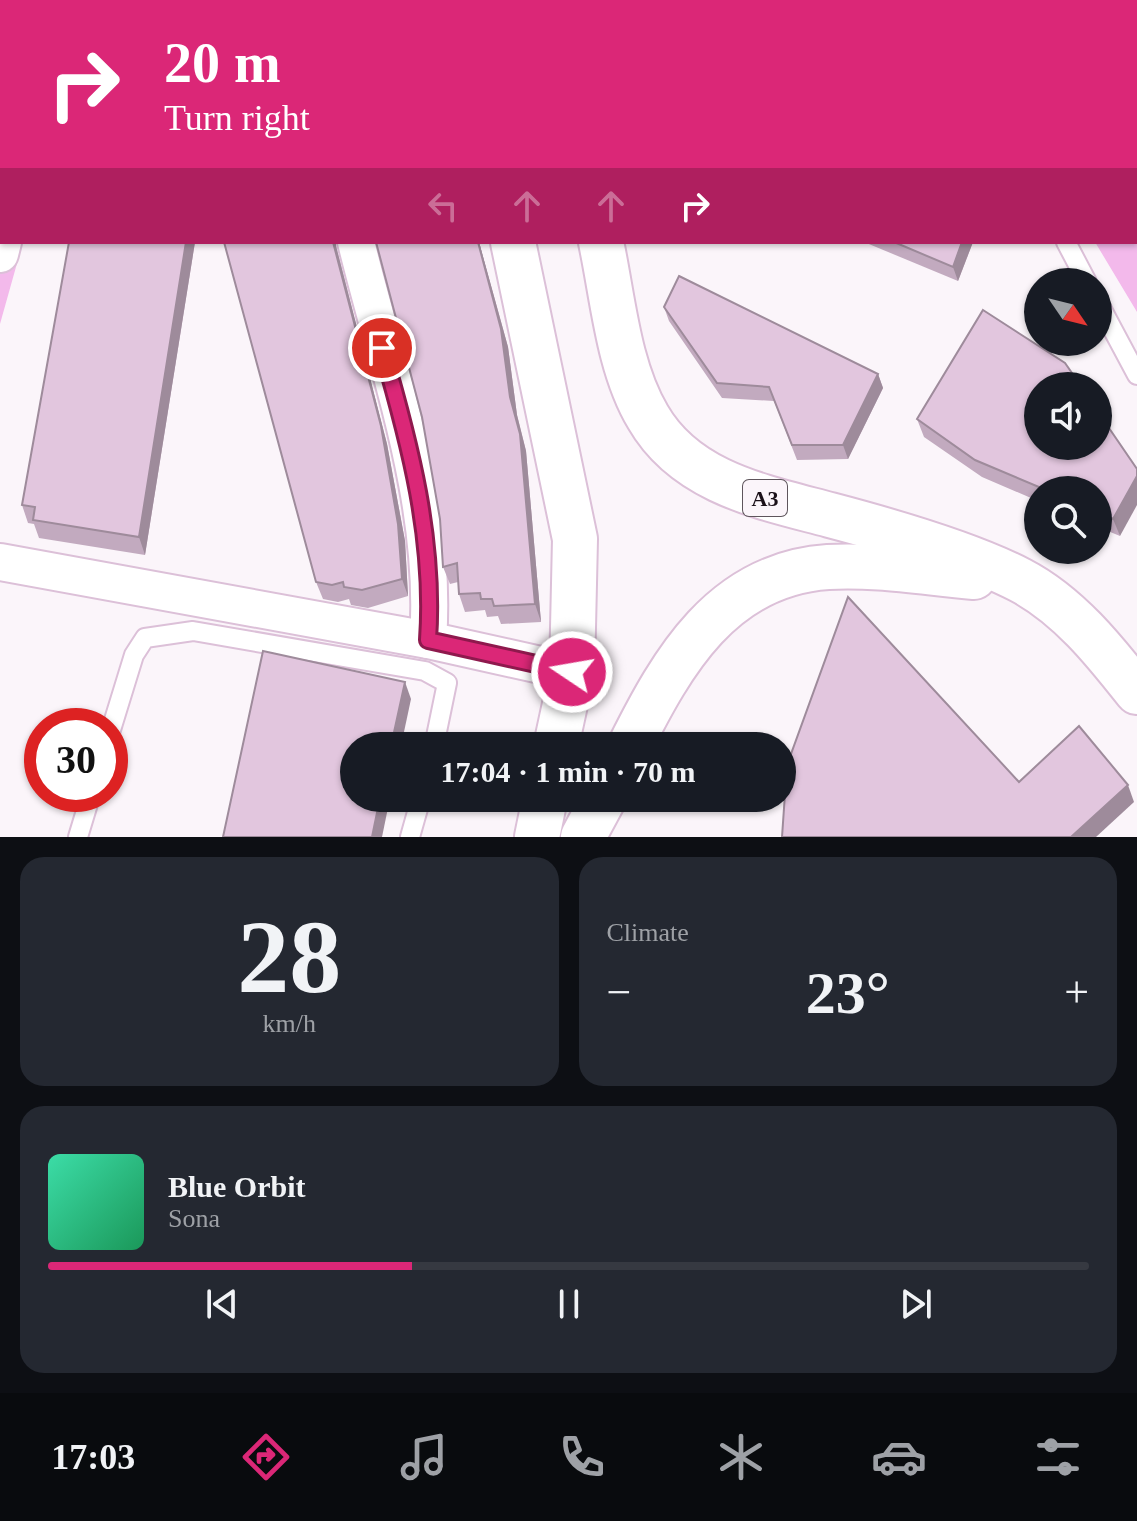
<!DOCTYPE html>
<meta charset="utf-8">
<style>
:root{--surface:#171b24;--page:#242831;--text:#f1f3f6;--muted:#9ea1a6;--line:#363941;--accent:#db2777}
body{margin:0;font-family:Georgia,serif;background:var(--page);color:var(--text);height:100vh;display:flex;flex-direction:column;font-size:30px;white-space:nowrap}
*{box-sizing:border-box;margin:0}
p{font-size:26px;color:var(--muted)}
.icon{flex:none;width:44px;height:44px;fill:none;stroke:currentColor;stroke-width:2;stroke-linecap:round;stroke-linejoin:round}
.map{position:relative;height:837px;overflow:hidden}
.drawer{display:flex;flex-direction:column;gap:20px;padding:20px;background:#0d0f14;flex:1}
.drawer>*{flex:none}
.banner{position:absolute;left:0px;top:0px;width:1138px;height:244px;box-shadow:0 2px 6px #0004;background:#db2777;color:#fff;overflow:hidden}
.needle{width:52px;rotate:125deg}
.tools{position:absolute;left:1024px;top:268px;display:grid;gap:16px}
.tools a{display:grid;place-items:center;width:88px;height:88px;border-radius:50%;background:var(--surface);box-shadow:0 2px 6px #0004;font-size:40px}
.speed{position:absolute;left:24px;top:708px;display:flex;gap:16px;font-size:40px;font-weight:700;text-align:center}
.speed>*{display:grid;place-content:center;width:104px;height:104px;border-radius:50%;background:var(--surface);box-shadow:0 2px 6px #0004;line-height:1}
.speed .limit{border:12px solid #d22;background:#fff;color:#111}
.pin{position:absolute;display:grid;place-items:center;width:68px;height:68px;color:#fff;margin:-34px;border:4px solid #fff;border-radius:50%;box-shadow:0 2px 8px #0007}
.me{position:absolute;width:88px;margin:-44px;rotate:282deg;stroke-linejoin:round;filter:drop-shadow(0 0 6px #0008)}
.turn{display:flex;align-items:center;gap:28px;height:168px;padding:0 32px;font-size:36px}
.turn .icon{width:104px;height:104px;stroke-width:2.5}
.turn b{display:block;font-size:56px;line-height:68px}
.lanes{display:flex;align-items:center;height:76px;padding:0 32px;background:#0003;justify-content:center;gap:40px;direction:ltr}
.lanes .off{opacity:.35}
.big{font-size:60px;font-weight:700;line-height:1.1}
.drawer .widget{flex:1;display:flex;flex-direction:column;justify-content:center;gap:12px;min-width:0;padding:0 28px;border-radius:24px;background:var(--page)}
.drawer .dial{align-items:center;gap:0}
.dial b{font-size:104px;line-height:1}
.song{display:flex;align-items:center;gap:24px}
.cover{width:96px;height:96px;border-radius:12px;background:linear-gradient(135deg,hsl(160 70% 55%),hsl(150 70% 35%))}
.played{height:8px;border-radius:4px;background:linear-gradient(90deg,var(--accent) 35%,var(--line) 35%)}
.keys{display:flex;justify-content:space-around;direction:ltr}
.heat{display:flex;justify-content:space-between;align-items:center;font-size:44px;direction:ltr}
.drawer .tiles{flex:1;display:grid;gap:20px;grid-template-columns:1fr 1fr}
.widget:last-child{grid-column:span 2}
.trip{position:absolute;left:340px;top:732px;width:456px;height:80px;border-radius:40px;background:var(--surface);box-shadow:0 2px 6px #0004;font-weight:700;line-height:80px;text-align:center}
.tabs{display:flex;height:128px;justify-content:space-around;align-items:center;background:#090b0e;color:var(--muted)}
.tabs .icon{width:56px;height:56px}
.tabs .current{color:var(--accent)}
.tabs b{font-size:36px;color:var(--text)}
.map>svg:first-child{display:block}
</style>
<div class="map">
<svg width="1137" height="837" viewBox="0 0 1137 837">
<rect width="100%" height="100%" fill="#fbf5fa"/>
<!-- green -->
<g fill="#f3b9eb">
<path d="M0 0H10L2 2V242H23L0 324Z"/>
<path d="M1029 0H1137V312L1095 242H1136V2Z"/>
</g>
<g fill="none" stroke-linecap="round" stroke-linejoin="round">
<!-- lane casing -->
<g stroke="#dcc0d8" stroke-width="22">
<g id="lane">
<path d="M1066 242 1087 282"/>
<path d="M1098 302 1137 375"/>
<path d="M110 733 134 655 145 638 193 631 425 671 447 683 434 746"/>
<path d="M78 837 91 794"/>
<path d="M410 837 421 798"/>
</g>
</g>
<!-- street casing -->
<g stroke="#dcc0d8" stroke-width="40">
<g id="street">
<path d="M356 242C388 372 438 505 428 640"/>
<path d="M0 254 3 242"/>
<path d="M0 562 428 640 572 672"/>
</g>
</g>
<!-- highway casing -->
<g stroke="#dcc0d8" stroke-width="48">
<g id="highway">
<path d="M449 0V2"/>
<path d="M543 0 544 2"/>
<path d="M513 242 575 539 572 672 556 746"/>
<path d="M601 242C613 298 618 367 648 417 686 483 763 497 830 515 887 530 968 553 1020 580 1068 605 1104 650 1137 692"/>
<path d="M630 746C672 662 722 574 828 567 875 564 926 573 974 577"/>
<path d="M537 837 545 798"/>
<path d="M583 837 604 798"/>
</g>
</g>
<!-- lane -->
<use href="#lane" stroke="#fff" stroke-width="18"/>
<!-- street -->
<use href="#street" stroke="#fff" stroke-width="36"/>
<!-- highway -->
<use href="#highway" stroke="#fff" stroke-width="44"/>
</g>
<!-- wall -->
<g fill="#c2aabf">
<path d="M69 242H195L145 555 39 538 34 524 28 523 22 505Z"/>
<path d="M224 242H336V246L387 444 405 541 408 596 368 608 351 605 349 599 338 602 323 599 316 582Z"/>
<path d="M376 242H479L508 347 517 415 526 451 541 622 501 624 498 616 487 617 485 610 465 612 459 594 458 582 450 584 443 567 440 519 422 417Z"/>
<path d="M864 242H973L958 281Z"/>
<path d="M664 307 878 374 883 388 848 459 797 460 774 401 722 398 669 321Z"/>
<path d="M917 419 1098 446 1120 536 1098 527V490H1038V501L982 477 924 437Z"/>
</g>
<!-- shaded-wall -->
<g fill="#9e8b9b">
<path d="M186 242H195L145 555 139 537Z"/>
<path d="M333 242H336V246L387 444 405 541 408 596 402 579Z"/>
<path d="M478 242H479L508 347 517 415 526 451 541 622 535 604 510 397Z"/>
<path d="M962 242H973L958 281 953 267Z"/>
<path d="M878 374 883 388 848 459 843 445Z"/>
<path d="M1137 476V505L1120 536 1113 519Z"/>
<path d="M405 682 411 699 401 746H391Z"/>
<path d="M1128 785 1134 802 1096 837H1071Z"/>
<path d="M380 798H390L382 837H372Z"/>
</g>
<!-- building -->
<g fill="#e2c6de" stroke="#9e8b9b" stroke-width="2">
<path d="M1 0H424L426 2H2V4Z"/>
<path d="M69 242H186L139 537 33 520 35 507 22 505Z"/>
<path d="M224 242H333L381 426 398 524 402 579 362 590 344 587 343 582 332 585 316 582Z"/>
<path d="M376 242H478L501 329 510 397 520 434 535 604 494 606 492 599H481L480 593 459 594 457 563 443 567 440 519 422 417Z"/>
<path d="M894 242H962L953 267Z"/>
<path d="M679 276 878 374 843 445H792L769 387 717 383 664 307Z"/>
<path d="M983 310 1065 363 1081 386H1038V446H1098V412L1137 469V476L1113 519 1098 512V490H1046L975 460 917 419Z"/>
<path d="M848 597 1019 782 1079 726 1128 785 1071 837H782L787 765Z"/>
<path d="M263 651 405 682 391 746H354V798H380L372 837H223Z"/>
</g>
<g fill="none" stroke-linecap="round" stroke-linejoin="round">
<!-- route casing -->
<g stroke="#8e194d" stroke-width="20">
<path id="route" d="M382 348C410 444 435 540 428 640L572 672"/>
</g>
<!-- route -->
<use href="#route" stroke="#db2777" stroke-width="14"/>
</g>
<g text-anchor="middle" stroke-width="8" stroke-linejoin="round" paint-order="stroke">
<!-- shield labels -->
<rect fill="#fbf5fa" stroke="#5e555c" stroke-width="2" x="743" y="480" width="44" height="36" rx="6"/>
<g font-size="22" font-weight="bold" fill="#1a1018">
<text x="765" y="506">A3</text>
</g>
</g>
</svg>
<div class="tools">
<a><svg class="needle" viewBox="-14 -14 28 28"><path d="M0-13l5 13h-10z" fill="#e53935"/><path d="M0 13l5-13h-10z" fill="#9ea1a6"/></svg></a>
<a><svg class="icon" aria-label="sound" viewBox="0 0 24 24"><path d="M4 9h4l5-4v14l-5-4H4zM17 9q2 3 0 6"/></svg></a>
<a><svg class="icon" aria-label="search" viewBox="0 0 24 24"><circle cx="10" cy="10" r="6"/><path d="M15 15l6 6"/></svg></a>
</div>
<div class="speed"><div class="limit">30</div></div>
<div class="pin" style="left:382px;top:348px;background:#d93025"><svg class="icon" aria-label="arrive" viewBox="0 0 24 24"><path d="M6 21V4h12l-3 4 3 4H6"/></svg></div>
<svg class="me" style="left:572px;top:672px" viewBox="-20 -20 40 40"><circle r="17" fill="#db2777" stroke="#fff" stroke-width="3"/><path d="M0-11L8 9 0 5-8 9z" fill="#fff"/></svg>
<div class="trip">17:04 · 1 min · 70 m</div>
<div class="banner">
<div class="turn"><svg class="icon" aria-label="right" viewBox="0 0 24 24"><path d="M7 20v-9h11M14 6l5 5-5 5"/></svg><div><b>20 m</b>Turn right</div></div>
<div class="lanes"><svg class="icon off" aria-label="left" viewBox="0 0 24 24"><path d="M17 20v-9H6M10 6l-5 5 5 5"/></svg><svg class="icon off" aria-label="ahead" viewBox="0 0 24 24"><path d="M12 20V5M6 11l6-6 6 6"/></svg><svg class="icon off" aria-label="ahead" viewBox="0 0 24 24"><path d="M12 20V5M6 11l6-6 6 6"/></svg><svg class="icon" aria-label="right" viewBox="0 0 24 24"><path d="M7 20v-9h11M14 6l5 5-5 5"/></svg></div>
</div>
</div>
<section class="drawer">
<div class="tiles">
<div class="widget dial"><b>28</b><p>km/h</p></div>
<div class="widget"><p>Climate</p>
<div class="heat"><a>−</a><b class="big">23°</b><a>+</a></div>
</div>
<div class="widget">
<div class="song"><i class="cover"></i><div><b>Blue Orbit</b><p>Sona</p></div></div>
<div class="played"></div>
<div class="keys"><svg class="icon" aria-label="previous" viewBox="0 0 24 24"><path d="M18 5L8 12l10 7zM5 5v14"/></svg><svg class="icon" aria-label="pause" viewBox="0 0 24 24"><path d="M8 5v14M16 5v14"/></svg><svg class="icon" aria-label="next" viewBox="0 0 24 24"><path d="M6 5l10 7-10 7zM19 5v14"/></svg></div>
</div>
</div>
</section>
<nav class="tabs">
<b>17:03</b>
<svg class="icon current" aria-label="directions" viewBox="0 0 24 24"><path d="M12 3l9 9-9 9-9-9zM9 14v-3h6M13 9l2 2-2 2"/></svg>
<svg class="icon" aria-label="music" viewBox="0 0 24 24"><path d="M9 18V5l10-2v13"/><circle cx="6" cy="18" r="3"/><circle cx="16" cy="16" r="3"/></svg>
<svg class="icon" aria-label="phone" viewBox="0 0 24 24"><path d="M5 4h4l2 5-3 2q2 4 5 5l2-3 5 2v4C11 20 4 13 5 4z"/></svg>
<svg class="icon" aria-label="climate" viewBox="0 0 24 24"><path d="M12 3v18M4 7l16 10M4 17L20 7"/></svg>
<svg class="icon" aria-label="car" viewBox="0 0 24 24"><path d="M5 17H2v-5l4-1 3-4h7l3 4 3 1v5h-3M9 17h6M6 11h13"/><circle cx="7" cy="17" r="2"/><circle cx="17" cy="17" r="2"/></svg>
<svg class="icon" aria-label="filters" viewBox="0 0 24 24"><path d="M4 7h16M4 17h16"/><circle cx="9" cy="7" r="2"/><circle cx="15" cy="17" r="2"/></svg>
</nav>
